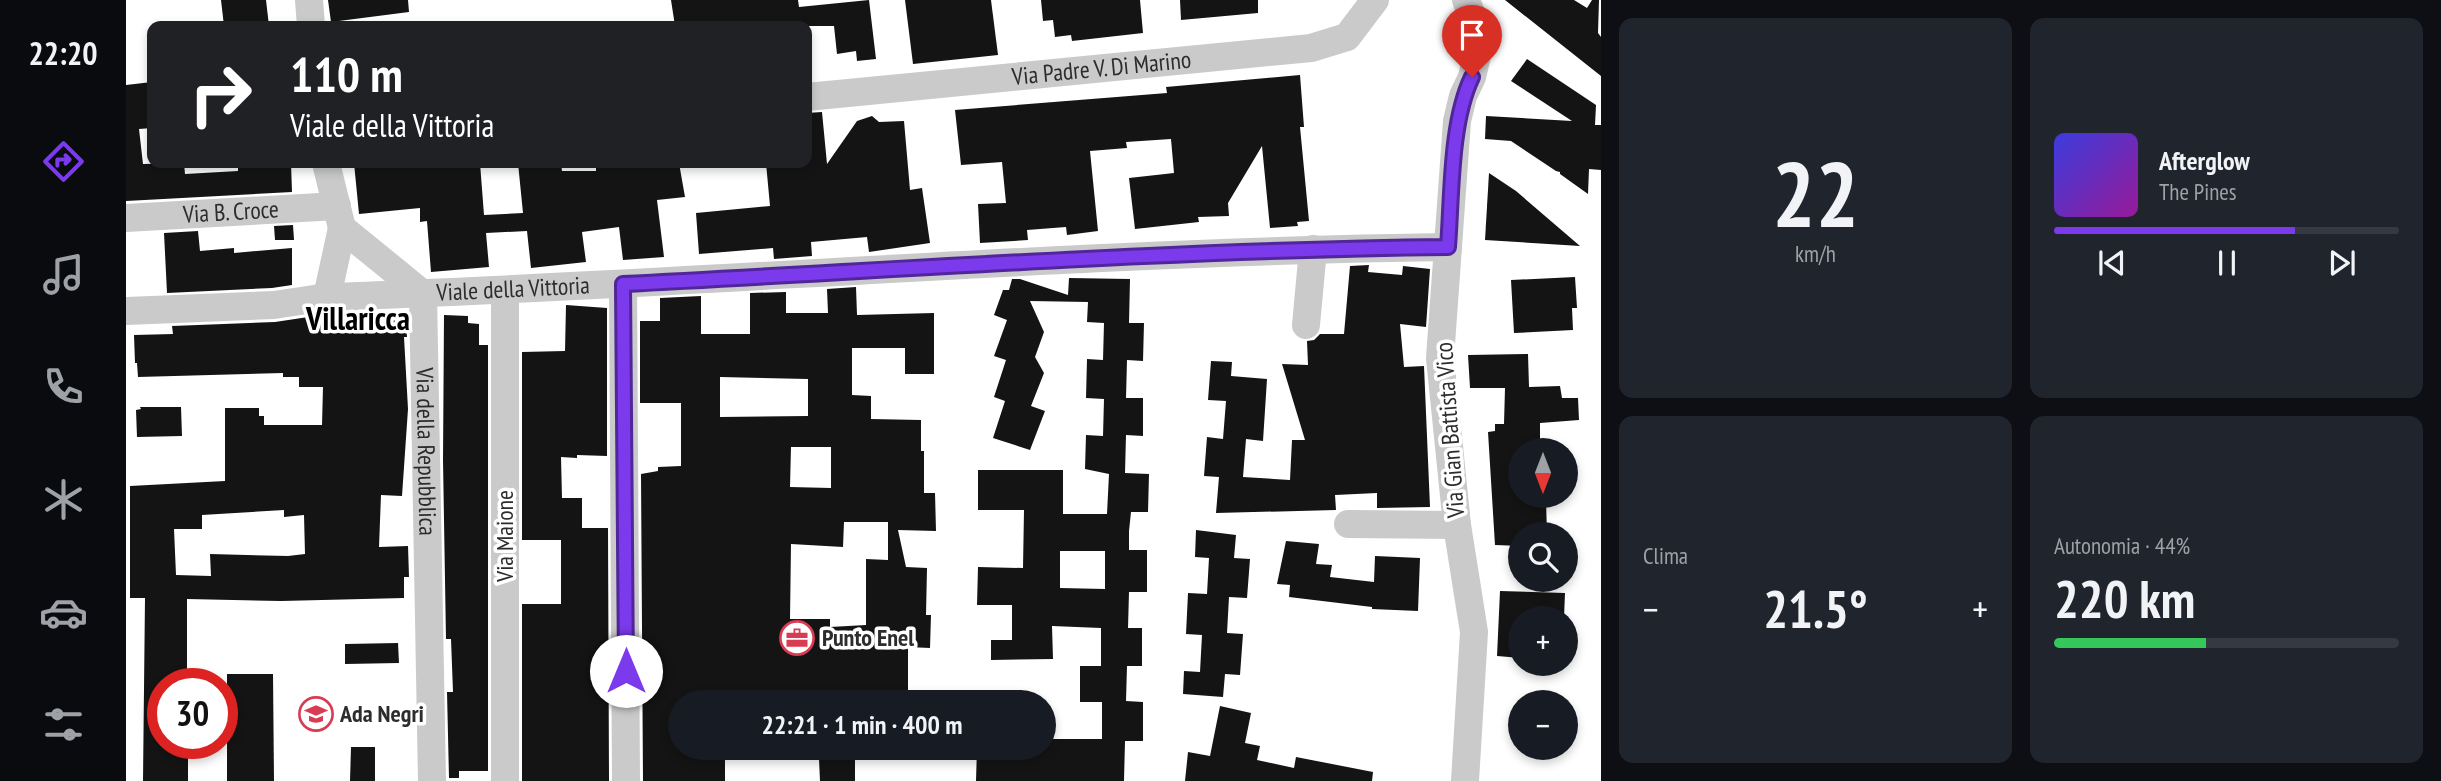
<!DOCTYPE html>
<html lang="it">
<meta charset="utf-8">
<style>
:root{--surface:#171b24;--page:#20242c;--text:#f1f3f6;--muted:#9ea1a6;--line:#363941;--accent:#7c3aed}
body{margin:0;font-family:"PT Sans Narrow",sans-serif;background:var(--page);color:var(--text);height:100vh;display:flex;flex-direction:column;font-size:26px;white-space:nowrap}
*{box-sizing:border-box;margin:0}
p{font-size:23px;color:var(--muted)}
.icon{flex:none;width:38px;height:38px;fill:none;stroke:currentColor;stroke-width:2;stroke-linecap:round;stroke-linejoin:round}
.map{position:relative;flex:1;overflow:hidden}
.side{display:flex;flex-direction:column;gap:18px;padding:18px;background:#0d0f14;width:840px}
.side>*{flex:none}
.top-card{position:absolute;left:21px;top:21px;width:665px;height:147px;border-radius:14px;box-shadow:0 4px 10px #0003;background:#202124;color:#fff;overflow:hidden}
.needle{width:46px;rotate:180deg}
.tools{position:absolute;left:1382px;top:438px;display:grid;gap:14px}
.tools a{display:grid;place-items:center;width:70px;height:70px;border-radius:50%;background:var(--surface);box-shadow:0 4px 10px #0003;font-size:35px}
.speed{position:absolute;left:21px;top:668px;display:flex;gap:14px;font-size:35px;font-weight:700;text-align:center}
.speed>*{display:grid;place-content:center;width:91px;height:91px;border-radius:50%;background:var(--surface);box-shadow:0 4px 10px #0003;line-height:1}
.speed .limit{border:10px solid #d22;background:#fff;color:#111}
.pin{position:absolute;display:grid;place-items:center;width:60px;height:60px;color:#fff;margin:-72px -30px;border-radius:50% 50% 50% 0;rotate:-45deg;box-shadow:0 0 7px #0007}
.pin .icon{rotate:45deg}
.me{position:absolute;width:77px;margin:-38px;rotate:0deg;stroke-linejoin:round;filter:drop-shadow(0 0 5px #0008)}
.turn{display:flex;align-items:center;gap:24px;height:147px;padding:0 28px;font-size:32px}
.turn .icon{width:91px;height:91px;stroke-width:2.5}
.turn b{display:block;font-size:49px;line-height:60px}
.big{font-size:52px;font-weight:700;line-height:1.1}
.side .tile{flex:1;display:flex;flex-direction:column;justify-content:center;gap:10px;min-width:0;padding:0 24px;border-radius:14px;background:var(--page)}
.side .dial{align-items:center;gap:0}
.dial b{font-size:91px;line-height:1}
.song{display:flex;align-items:center;gap:21px}
.cover{width:84px;height:84px;border-radius:10px;background:linear-gradient(135deg,hsl(240 70% 55%),hsl(300 70% 35%))}
.played{height:7px;border-radius:4px;background:linear-gradient(90deg,var(--accent) 70%,var(--line) 70%)}
.keys{display:flex;justify-content:space-around;direction:ltr}
.heat{display:flex;justify-content:space-between;align-items:center;font-size:38px;direction:ltr}
.charge{height:10px;border-radius:5px;background:linear-gradient(90deg,#34c759 44%,var(--line) 0)}
.side .tiles{flex:1;display:grid;gap:18px;grid-template-columns:repeat(2,1fr)}
.trip{position:absolute;left:542px;top:690px;width:388px;height:70px;border-radius:35px;background:var(--surface);box-shadow:0 4px 10px #0003;font-weight:700;line-height:70px;text-align:center}
main{display:flex;flex:1;min-height:0}
.tabs{display:flex;flex-direction:column;width:126px;justify-content:space-around;align-items:center;background:#090b0e;color:var(--muted)}
.tabs .icon{width:49px;height:49px}
.tabs .selected{color:var(--accent)}
.tabs b{font-size:32px;color:var(--text)}
.map>svg:first-child{display:block}
</style>
<main>
<nav class="tabs">
<b>22:20</b>
<svg class="icon selected" aria-label="directions" viewBox="0 0 24 24"><path d="M12 3l9 9-9 9-9-9zM9 14v-3h6M13 9l2 2-2 2"/></svg>
<svg class="icon" aria-label="music" viewBox="0 0 24 24"><path d="M9 18V5l10-2v13"/><circle cx="6" cy="18" r="3"/><circle cx="16" cy="16" r="3"/></svg>
<svg class="icon" aria-label="phone" viewBox="0 0 24 24"><path d="M5 4h4l2 5-3 2q2 4 5 5l2-3 5 2v4C11 20 4 13 5 4z"/></svg>
<svg class="icon" aria-label="climate" viewBox="0 0 24 24"><path d="M12 3v18M4 7l16 10M4 17L20 7"/></svg>
<svg class="icon" aria-label="car" viewBox="0 0 24 24"><path d="M5 17H2v-5l4-1 3-4h7l3 4 3 1v5h-3M9 17h6M6 11h13"/><circle cx="7" cy="17" r="2"/><circle cx="17" cy="17" r="2"/></svg>
<svg class="icon" aria-label="filters" viewBox="0 0 24 24"><path d="M4 7h16M4 17h16"/><circle cx="9" cy="7" r="2"/><circle cx="15" cy="17" r="2"/></svg>
</nav>
<div class="map">
<svg width="1475" height="781" viewBox="0 0 1475 781">
<rect width="100%" height="100%" fill="#fff"/>
<!-- building -->
<g fill="#141414" fill-rule="evenodd">
<path d="M95 0H140L143 26H98Z"/>
<path d="M202 0H282L283 12 205 22Z"/>
<path d="M545 0H672L673 7 743 0 750 59 731 61 730 51 711 54 708 26H549Z"/>
<path d="M779 0H865L872 55 787 64Z"/>
<path d="M915 0H1014L1017 33 946 41 945 35 929 37 927 20 917 21Z"/>
<path d="M1054 0H1132V13L1055 20Z"/>
<path d="M1379 0H1448L1461 8 1466 0H1473L1472 33 1475 37V76Z"/>
<path d="M1401 59 1470 105 1469 125H1475V170L1463 169 1462 194 1434 174V172L1430 171 1385 141 1359 139 1360 116 1446 121 1385 81Z"/>
<path d="M1174 75 1178 127H1174L1183 221 1171 222 1172 226 1144 228 1136 146 1102 203 1103 216 1072 217 1073 222 1009 229 1003 178 1048 173 1045 139 1000 142 1001 148 964 151 972 231 941 235 940 227 901 230 902 240 854 243 852 204 880 203 876 162 835 165 829 110 1041 93 1040 87Z"/>
<path d="M26 82V128L13 129 17 164 58 163 59 174 112 171V166L130 165V163H165L166 192 0 201V85Z"/>
<path d="M696 112 701 164 731 121 746 116 753 122 778 121 784 190 796 188 804 243 743 252 741 237 685 242 686 256 648 259 647 248 573 254 570 213 644 206 640 163H681V113Z"/>
<path d="M228 163H354L358 215 397 213 392 163H435L436 171H470V163H553L559 197 531 200 538 257 497 260 493 227 456 232 460 262 405 268 401 231 360 233 363 267 305 272 301 221 294 222V208L233 214Z"/>
<path d="M1363 173 1390 191 1454 246 1359 240Z"/>
<path d="M167 225 168 240H149L148 226Z"/>
<path d="M72 231 74 251 108 248V253L166 248V285L146 288 41 293 38 233Z"/>
<path d="M1243 265 1242 272 1276 275 1277 266 1304 269 1300 327 1274 324 1278 367 1298 366 1304 507 1251 508V493L1209 495 1210 510 1090 513 1093 477 1078 476 1081 437 1097 439 1100 401 1082 400 1085 361 1106 362 1105 376 1141 379 1137 441 1120 439 1117 477 1164 480 1166 440H1179L1156 364 1182 365 1181 341 1188 340 1194 334H1218L1224 266Z"/>
<path d="M1449 277 1451 308H1446L1447 330 1388 333 1385 280Z"/>
<path d="M943 278 1004 279 1003 323H1018L1017 361 1001 360 1000 398H1017V436L1000 435 999 473 1023 474 1022 512H1005L1003 531V550H1021V592H1003L1002 628H1016V666H1001L1000 701 1017 702V741H999L998 781H850L851 747H919V739H976V702H954V666H975V628L926 626 927 659 865 660V640H886V605H851L852 567 897 568 898 510H852V470H937V514H981L983 474 959 469 960 435 977 436 978 399 960 398 961 359 977 360 978 323 961 322 962 302 904 301 918 332 909 357 918 373 905 406 919 411 904 450 867 438 879 401 868 397 880 360 868 356 881 320 868 315 877 290H883L886 279H894L942 295ZM934 551H979V589L934 588Z"/>
<path d="M730 287 731 315 808 313V374H779V348H726V395L745 396V419L795 420V451H798V493H809L810 531 772 530 780 567 801 568 800 615H805L804 648 782 647V702H555V747H599V781H517L515 474 532 471V467L555 466V403H514V321H534V298L575 296V334H624V293L660 292V313H702L701 289ZM594 377 682 379V416L594 417ZM665 447H705V488L664 487ZM718 522H762V560L740 559V625L704 627V619H664L665 544 717 547Z"/>
<path d="M440 305 481 308V456L451 455V458L435 457 436 498H456V528H482L483 781H396V604H435V540H396V352L439 351Z"/>
<path d="M279 311 281 337H278L282 409 276 496 255 495 253 547 282 546 283 577H278V598L155 601 61 599V684H37V744H62V781H17L19 598H4V486L99 481V408H133V416H138V425H196L197 387H173V377H157V373L12 377 11 363H9L8 335 47 334 46 326 149 322 209 313ZM158 510V517L178 515 179 554 162 556 84 554 85 576 50 575 48 529H76V515Z"/>
<path d="M318 315 342 316V323L353 324V345H362V771H333V778H323L321 692H327L325 639H320L317 460Z"/>
<path d="M1402 354 1403 387 1434 386 1436 398H1452L1453 420 1414 423V450H1395V495H1414V500H1420L1421 534H1395V546L1369 545 1362 432 1369 431V424H1378L1379 388H1344L1342 355Z"/>
<path d="M14 407H55L56 436 11 437 10 410 15 409Z"/>
<path d="M1070 530 1110 535 1108 558 1124 559 1121 598 1103 597 1101 633 1117 634 1114 675 1099 674 1097 697 1057 694 1058 671 1074 672 1076 635 1060 634 1062 593 1081 594 1083 558 1069 557Z"/>
<path d="M1160 541 1193 544 1190 564 1206 565 1204 577 1248 582 1249 556 1294 558 1292 611 1246 609V607L1163 597 1164 585 1151 584Z"/>
<path d="M1374 591 1439 593 1438 618H1395V658L1371 656Z"/>
<path d="M272 643 273 663 219 664V644Z"/>
<path d="M101 674H147L148 781H101Z"/>
<path d="M1094 706 1125 713 1119 743 1134 746 1131 760 1168 768 1170 757 1247 772 1246 781H1059L1062 752 1084 756Z"/>
<path d="M225 747H249V781H224Z"/>
<path d="M729 758V781H694L693 759Z"/>
</g>
<g fill="none" stroke-linecap="round" stroke-linejoin="round">
<!-- street -->
<g stroke="#cacaca" stroke-width="28">
<path d="M183 0 185 26"/>
<path id="s1" d="M681 97 1185 48 1221 37 1249 0"/>
<path id="s2" d="M200 163 216 228 297 294 306 781"/>
<path id="s3" d="M0 218 211 206"/>
<path d="M497 284 500 781"/>
<path d="M379 290V781"/>
<path d="M201 297 216 228"/>
<path id="s4" d="M0 311 148 305 201 297C575 284 948 252 1322 247"/>
<path d="M1180 325 1187 249"/>
<path d="M1222 524 1331 525"/>
<path d="M1339 781 1348 632 1331 525 1314 358 1331 121 1337 96 1346 77 1353 47 1349 23 1340 0"/>
</g>
</g>
<g fill="none" stroke-linecap="round" stroke-linejoin="round">
<!-- route casing -->
<g stroke="#51269a" stroke-width="18">
<path id="route" d="M500 671 497 284C772 270 1047 250 1322 247 1326 195 1324 123 1346 77"/>
</g>
<!-- route -->
<use href="#route" stroke="#7c3aed" stroke-width="12"/>
</g>
<!-- icons -->
<defs>
<g id="office-ring" transform="scale(1.75)"><circle r="9.5" fill="#fff" stroke="#d93b52" stroke-width="1.5"/><path d="M-6-3h4V-5.5h4V-3h4V5H-6ZM-1-4.5V-3h2v-1.5ZM-6 0V1H6V0Z" fill="#d93b52"/></g>
<g id="school-ring" transform="scale(1.75)"><circle r="9.5" fill="#fff" stroke="#d93b52" stroke-width="1.5"/><path d="M0-5L7-2L0 1L-7-2ZM-4 1L0 2.5L4 1V4Q0 6-4 4Z" fill="#d93b52"/></g>
</defs>
<g fill-rule="evenodd">
<use href="#office-ring" x="671" y="638"/>
<use href="#school-ring" x="190" y="714"/>
</g>
<g text-anchor="middle" stroke-width="7" stroke-linejoin="round" paint-order="stroke">
<!-- street labels -->
<g font-size="24" fill="#2d2d2d" stroke="#fff">
<text dy="8" stroke="none"><textPath href="#s1" startOffset="296">Via Padre V. Di Marino</textPath></text>
<text dy="8" stroke="none"><textPath href="#s3" startOffset="105">Via B. Croce</textPath></text>
<text dy="8" stroke="none"><textPath href="#s4" startOffset="388">Viale della Vittoria</textPath></text>
<text transform="translate(1324 430) rotate(-94)" y="8">Via Gian Battista Vico</text>
<text dy="8" stroke="none"><textPath href="#s2" startOffset="329">Via della Repubblica</textPath></text>
<text transform="translate(379 536) rotate(-90)" y="8">Via Maione</text>
</g>
<!-- poi labels -->
<g font-size="24" font-weight="bold" fill="#2d2d2d" stroke="#fff" text-anchor="start">
<text x="696" y="646">Punto Enel</text>
<text x="214" y="722">Ada Negri</text>
</g>
<!-- district labels -->
<g font-size="32" font-weight="bold" fill="#000" stroke="#fff">
<text x="232" y="330">Villaricca</text>
</g>
</g>
</svg>
<div class="tools">
<a><svg class="needle" viewBox="-14 -14 28 28"><path d="M0-13l5 13h-10z" fill="#e53935"/><path d="M0 13l5-13h-10z" fill="#9ea1a6"/></svg></a>
<a><svg class="icon" aria-label="search" viewBox="0 0 24 24"><circle cx="10" cy="10" r="6"/><path d="M15 15l6 6"/></svg></a>
<a>+</a>
<a>−</a>
</div>
<div class="speed"><div class="limit">30</div></div>
<div class="pin" style="left:1346px;top:77px;background:#d93025"><svg class="icon" aria-label="arrive" viewBox="0 0 24 24"><path d="M6 21V4h12l-3 4 3 4H6"/></svg></div>
<svg class="me" style="left:500px;top:671px" viewBox="-20 -20 40 40"><circle r="19" fill="#fff"/><path d="M0-13L10 11 0 6-10 11z" fill="#7c3aed"/></svg>
<div class="trip">22:21 · 1 min · 400 m</div>
<div class="top-card">
<div class="turn"><svg class="icon" aria-label="right" viewBox="0 0 24 24"><path d="M7 20v-9h11M14 6l5 5-5 5"/></svg><div><b>110 m</b>Viale della Vittoria</div></div>
</div>
</div>
<section class="side">
<div class="tiles">
<div class="tile dial"><b>22</b><p>km/h</p></div>
<div class="tile">
<div class="song"><i class="cover"></i><div><b>Afterglow</b><p>The Pines</p></div></div>
<div class="played"></div>
<div class="keys"><svg class="icon" aria-label="previous" viewBox="0 0 24 24"><path d="M18 5L8 12l10 7zM5 5v14"/></svg><svg class="icon" aria-label="pause" viewBox="0 0 24 24"><path d="M8 5v14M16 5v14"/></svg><svg class="icon" aria-label="next" viewBox="0 0 24 24"><path d="M6 5l10 7-10 7zM19 5v14"/></svg></div>
</div>
<div class="tile"><p>Clima</p>
<div class="heat"><a>−</a><b class="big">21.5°</b><a>+</a></div>
</div>
<div class="tile"><p>Autonomia · 44%</p><b class="big">220 km</b><div class="charge"></div></div>
</div>
</section>
</main>
